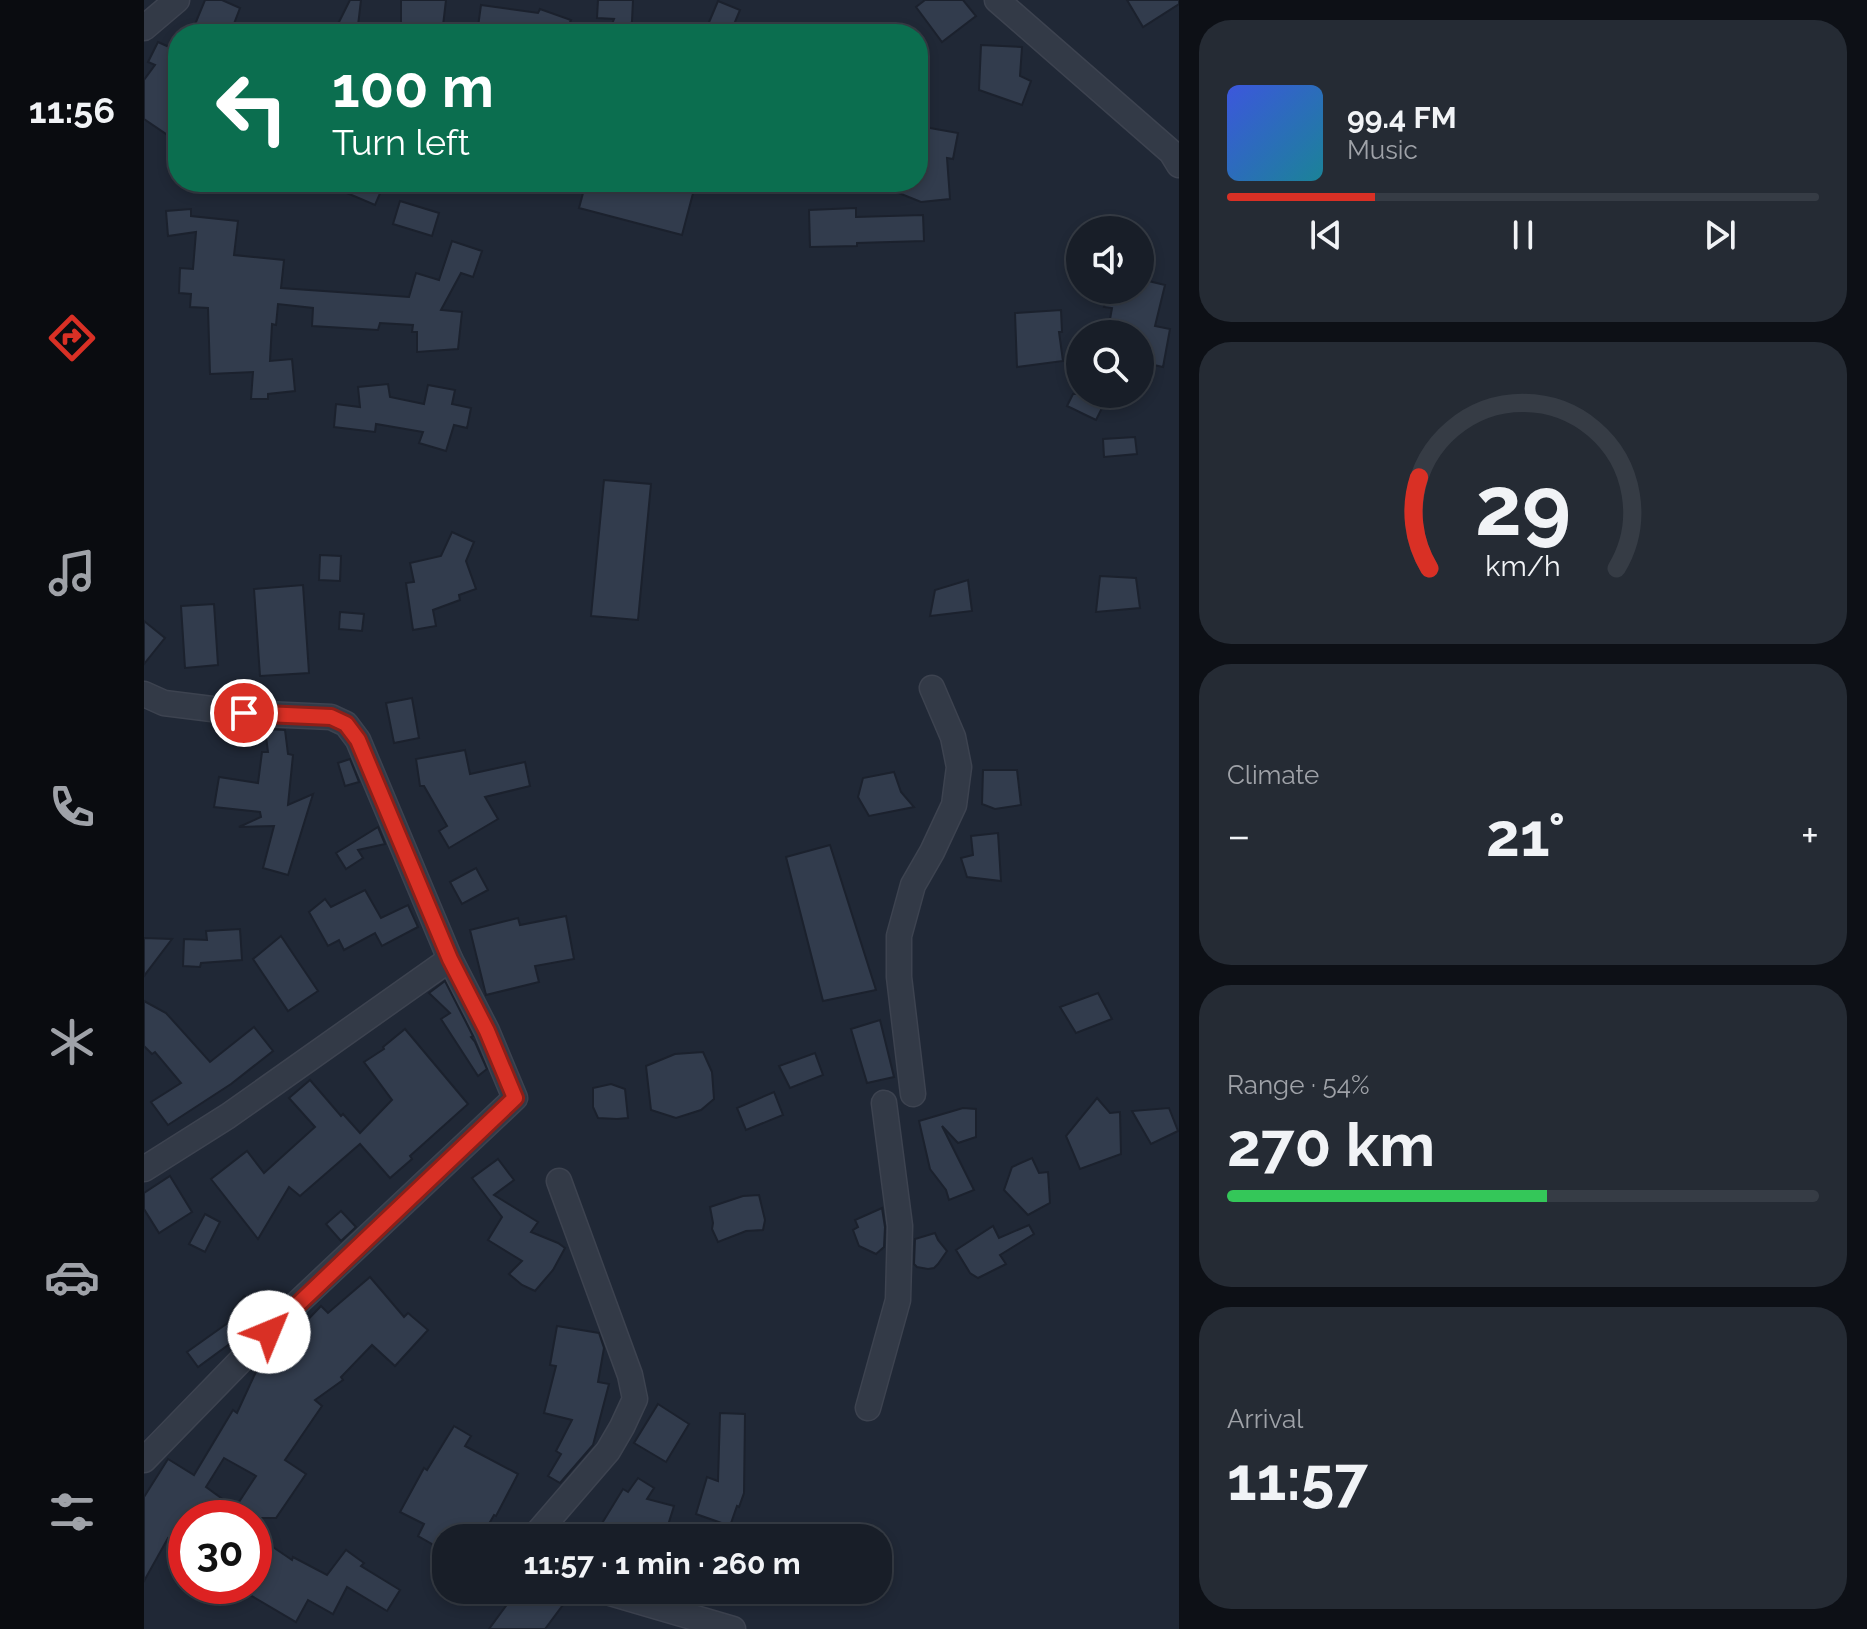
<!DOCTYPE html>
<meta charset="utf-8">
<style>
:root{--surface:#181e28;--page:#252b34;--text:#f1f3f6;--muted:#9fa2a8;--line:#363c45;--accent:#d93025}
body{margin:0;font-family:Raleway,sans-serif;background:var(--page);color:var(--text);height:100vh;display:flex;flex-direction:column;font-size:30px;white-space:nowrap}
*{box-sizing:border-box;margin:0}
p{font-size:26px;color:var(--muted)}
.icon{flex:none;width:44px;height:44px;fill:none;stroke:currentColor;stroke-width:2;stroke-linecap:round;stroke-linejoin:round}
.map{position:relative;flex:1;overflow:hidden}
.sheet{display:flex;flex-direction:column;gap:20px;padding:20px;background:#0d1016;width:688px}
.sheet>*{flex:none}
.guide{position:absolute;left:24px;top:24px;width:760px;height:168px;border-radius:32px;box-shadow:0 4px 12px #0003,0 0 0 2px var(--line);background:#0b6e4f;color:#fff;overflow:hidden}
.fabs{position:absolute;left:922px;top:216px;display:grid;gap:16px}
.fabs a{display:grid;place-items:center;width:88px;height:88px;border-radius:50%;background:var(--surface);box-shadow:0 4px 12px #0003,0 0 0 2px var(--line);font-size:40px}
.speed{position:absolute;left:24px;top:1500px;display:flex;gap:16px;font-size:40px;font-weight:700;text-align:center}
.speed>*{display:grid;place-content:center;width:104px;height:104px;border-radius:50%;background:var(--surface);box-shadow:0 4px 12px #0003,0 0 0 2px var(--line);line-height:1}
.speed .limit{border:12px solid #d22;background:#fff;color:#111}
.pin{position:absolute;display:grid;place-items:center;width:68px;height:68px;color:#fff;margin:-34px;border:4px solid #fff;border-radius:50%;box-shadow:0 2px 8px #0007}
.me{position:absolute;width:88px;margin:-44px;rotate:45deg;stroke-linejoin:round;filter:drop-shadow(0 0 6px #0008)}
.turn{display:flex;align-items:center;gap:28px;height:168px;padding:0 32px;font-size:36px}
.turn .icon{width:104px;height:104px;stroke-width:2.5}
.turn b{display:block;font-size:56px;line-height:68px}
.big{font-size:60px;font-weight:700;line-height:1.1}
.sheet .widget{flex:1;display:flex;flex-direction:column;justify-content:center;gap:12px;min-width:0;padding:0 28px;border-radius:32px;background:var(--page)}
.sheet .dial{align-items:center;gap:0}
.dial svg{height:208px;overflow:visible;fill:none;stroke:var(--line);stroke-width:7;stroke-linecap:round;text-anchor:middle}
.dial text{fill:var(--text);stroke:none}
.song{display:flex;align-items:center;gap:24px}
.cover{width:96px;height:96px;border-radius:12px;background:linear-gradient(135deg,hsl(230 70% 55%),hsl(190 70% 35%))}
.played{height:8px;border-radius:4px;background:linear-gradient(90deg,var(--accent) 25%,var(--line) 25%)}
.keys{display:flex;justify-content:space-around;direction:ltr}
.heat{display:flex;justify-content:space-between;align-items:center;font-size:44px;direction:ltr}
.charge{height:12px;border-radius:6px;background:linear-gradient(90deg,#34c759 54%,var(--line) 0)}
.trip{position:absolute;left:288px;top:1524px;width:460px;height:80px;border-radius:32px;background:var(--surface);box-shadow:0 4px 12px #0003,0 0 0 2px var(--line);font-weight:700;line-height:80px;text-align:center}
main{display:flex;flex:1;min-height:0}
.menu{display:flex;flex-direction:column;width:144px;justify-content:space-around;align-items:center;background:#0a0c10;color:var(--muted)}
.menu .icon{width:56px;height:56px}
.menu .on{color:var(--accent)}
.menu b{font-size:36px;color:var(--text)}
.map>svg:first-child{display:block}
</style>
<main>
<nav class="menu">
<b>11:56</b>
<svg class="icon on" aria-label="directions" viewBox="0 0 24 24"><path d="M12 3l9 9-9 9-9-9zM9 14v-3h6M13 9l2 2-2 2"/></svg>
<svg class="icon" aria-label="music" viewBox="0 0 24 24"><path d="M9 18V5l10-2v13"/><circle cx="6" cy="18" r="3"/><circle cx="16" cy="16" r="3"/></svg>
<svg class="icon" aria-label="phone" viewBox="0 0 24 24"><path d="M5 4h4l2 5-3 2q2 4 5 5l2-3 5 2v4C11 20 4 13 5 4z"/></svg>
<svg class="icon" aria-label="climate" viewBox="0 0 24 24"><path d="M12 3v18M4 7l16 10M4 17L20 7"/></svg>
<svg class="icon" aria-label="car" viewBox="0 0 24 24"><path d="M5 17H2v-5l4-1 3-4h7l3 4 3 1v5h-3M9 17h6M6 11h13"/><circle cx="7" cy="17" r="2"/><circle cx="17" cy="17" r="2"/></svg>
<svg class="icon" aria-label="filters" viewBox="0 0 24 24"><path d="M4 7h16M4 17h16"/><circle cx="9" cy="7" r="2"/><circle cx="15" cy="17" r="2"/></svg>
</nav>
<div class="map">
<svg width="1035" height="1629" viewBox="0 0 1035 1629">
<rect width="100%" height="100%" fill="#202836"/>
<!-- building -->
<g fill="#323c4d" stroke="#1b212d" stroke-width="2" fill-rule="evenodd">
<path d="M61 0H78L96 8 86 34H47Z"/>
<path d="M206 0H217L213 34H189Z"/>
<path d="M257 0H302L298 34H257Z"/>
<path d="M454 0H489L488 21 484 34H464L470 19 453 18Z"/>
<path d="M781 0H819L832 16 798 42 772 7Z"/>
<path d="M983 0H1035V4L999 27Z"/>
<path d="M574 1 596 10 586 34H580L563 27Z"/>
<path d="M337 5 394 13 396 9 427 20 421 34H333Z"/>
<path d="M14 42 34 51V142L0 119V80L11 65 4 62Z"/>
<path d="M837 45 878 47 876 76 887 81 878 105 835 90Z"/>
<path d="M774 123 786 128 814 133 809 159 803 158 806 199 777 202 730 183 774 182Z"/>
<path d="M177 182H241L231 205Z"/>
<path d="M442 182H552L538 235 435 208Z"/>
<path d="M256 201 295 213 288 236 249 224Z"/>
<path d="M712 208V217L779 215 780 241 713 243V246L666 247 665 210Z"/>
<path d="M47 209V216L94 221 90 255 140 260 137 288 265 297 272 273 295 280 308 241 338 251 329 277 317 273 297 310 318 312 314 349 273 352V332H268L269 325 236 323 234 330 168 326 169 308 134 304 132 325 128 324 126 361 148 359 151 391 124 394V399H107L109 372 66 374 64 308 46 307 47 294 35 293 36 268 49 269 52 232 24 236 22 211Z"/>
<path d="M996 279 1021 285 1011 326 1026 329 1019 367 996 362V334H986L987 328 965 325 968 308 960 307 965 290H996Z"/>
<path d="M917 310 918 332H915L919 361 873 367 871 313Z"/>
<path d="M244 384 246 397 280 404 284 385 311 390 308 404 327 408 323 428 310 425 302 451 275 443 279 432 232 424 231 432 190 427 192 404 216 407 214 387Z"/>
<path d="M929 394H965L952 420 923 406Z"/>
<path d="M991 437 993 454 960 457 959 439Z"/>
<path d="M460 480 507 484 494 620 447 616Z"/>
<path d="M308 532 330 542 322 561 332 589 315 595 316 600 289 610 292 626 269 630 262 583 270 582 266 563 297 556Z"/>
<path d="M176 555 197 556 196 581 175 580Z"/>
<path d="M956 576 992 578 996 608 952 612Z"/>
<path d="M824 580 828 611 786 616 791 590Z"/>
<path d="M159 585 165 673 116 676 110 589Z"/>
<path d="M70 604 74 665 41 668 37 606Z"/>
<path d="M196 612 220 614 218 631 195 629Z"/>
<path d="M0 621 21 638 0 664Z"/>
<path d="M268 698 275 738 250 743 242 703Z"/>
<path d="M121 729 141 730 144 754 149 755 144 805 169 794 144 875 119 868 130 826 95 827 117 817 116 812 70 807 75 777 114 783 118 752H124Z"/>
<path d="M321 750 326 774 381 762 386 786 341 797 354 819 305 848 295 831 303 826 280 786H276L272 759Z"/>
<path d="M206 759 215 782 201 786 194 763Z"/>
<path d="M839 770H873L877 805 851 809 838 804Z"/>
<path d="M750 772 757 792 770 807 725 816 714 797 719 778Z"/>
<path d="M234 827 241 844 214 850 219 858 202 869 192 853Z"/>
<path d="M854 833 857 881 823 877 817 858 829 855 827 836Z"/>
<path d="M686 845 732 990 679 1001 642 857Z"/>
<path d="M332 868 344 890 318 904 306 882Z"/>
<path d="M221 890 237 918 264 905 274 927 238 946 231 933 200 950 195 940 184 946 165 912 181 899 187 907Z"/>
<path d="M422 916 430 959 391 966 395 982 342 995 326 930 374 918 376 925Z"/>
<path d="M96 929 98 960 57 963 56 967 39 966 40 939 63 940 62 931Z"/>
<path d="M137 936 174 991 144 1011 109 959Z"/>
<path d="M0 938 28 939 0 976Z"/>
<path d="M301 981 329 1036 327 1037 331 1042 343 1069 334 1076 297 1019 306 1013 285 993Z"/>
<path d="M954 993 968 1019 932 1033 916 1007Z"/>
<path d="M0 1001 22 1013 66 1062 110 1027 129 1051 87 1084 24 1125 7 1102 37 1083 11 1052 8 1054 0 1046Z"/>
<path d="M736 1020 750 1077 723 1083 707 1029Z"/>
<path d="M261 1029 324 1104 266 1156 268 1159 246 1178 216 1144 156 1196 145 1187 114 1239 67 1179 103 1151 120 1173 171 1127 145 1098 166 1080 197 1116 199 1114 216 1133 248 1100 220 1062 240 1049 239 1047Z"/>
<path d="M559 1052 568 1072 570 1099 557 1110 532 1118 507 1110 502 1066 531 1054Z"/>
<path d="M671 1053 679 1075 646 1088 635 1066Z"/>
<path d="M467 1084 481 1089 484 1118 473 1119 454 1118 449 1107V1088Z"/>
<path d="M630 1092 639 1115 602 1130 593 1108Z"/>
<path d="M953 1098 966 1113 976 1112 977 1154 936 1169 922 1136Z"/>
<path d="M819 1108 832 1109V1137L814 1143 798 1126 830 1190 805 1200 802 1190 786 1169 775 1121Z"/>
<path d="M1025 1108 1034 1131 1007 1144 988 1111Z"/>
<path d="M888 1158 895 1173 904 1172 906 1203 884 1215 860 1190 868 1167Z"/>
<path d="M354 1159 370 1180 350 1195 394 1222 387 1232 414 1243 421 1248 409 1270 391 1291 378 1285 365 1274 378 1261 344 1240 358 1217 328 1178Z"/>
<path d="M26 1176 48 1212 15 1233 0 1209V1193Z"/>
<path d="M615 1195 621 1220 619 1230 602 1231 574 1242 568 1229 569 1223 566 1207 599 1196Z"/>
<path d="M738 1208 741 1227 740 1247 732 1254 715 1246 709 1230 714 1227 711 1220Z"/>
<path d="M197 1211 212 1227 197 1241 182 1224Z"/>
<path d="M61 1214 76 1222 61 1252 45 1244Z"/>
<path d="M885 1225 890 1234 856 1255 862 1264 834 1278 826 1273 812 1250 849 1226 855 1238Z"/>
<path d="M791 1233 794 1240 803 1251 794 1264 790 1268 784 1269 773 1267 770 1264 771 1239Z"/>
<path d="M226 1277 260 1317 264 1313 284 1330 251 1366 228 1345 197 1377 199 1380 171 1400 178 1406 141 1460 162 1474 132 1518H42V1537L38 1545 24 1538 0 1581V1497L24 1459 50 1475 89 1410 93 1413 116 1363 147 1330 149 1329 152 1332 177 1306 184 1313ZM80 1458 112 1476 91 1508 62 1487Z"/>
<path d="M100 1296 122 1313 106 1329 54 1367 43 1352 95 1315 89 1310Z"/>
<path d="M413 1326 455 1333 460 1348 454 1382 465 1384 449 1445 416 1483 404 1476 417 1454 412 1451 428 1420 400 1413 412 1366 406 1365Z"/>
<path d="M514 1404 545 1424 522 1462 490 1443Z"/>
<path d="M576 1413 601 1414 600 1493 595 1507 593 1506 586 1526 552 1514 563 1477 574 1481Z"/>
<path d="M310 1426 327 1436 321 1446 374 1474 352 1516 350 1515 337 1538H302V1552L274 1536 280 1524 256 1512 280 1468 283 1470Z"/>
<path d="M494 1478 510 1488 503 1499 530 1506 520 1538H449L479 1489 484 1492Z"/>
<path d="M110 1534 148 1560 149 1557 183 1575 202 1550 220 1563 217 1566 256 1590 243 1611 203 1587 189 1614 164 1600 152 1622 106 1595 110 1591Z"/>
<path d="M382 1590H430L401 1629H345L367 1599 372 1603Z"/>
</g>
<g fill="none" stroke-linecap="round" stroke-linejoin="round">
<!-- minor casing -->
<g stroke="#3d4350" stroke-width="27">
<g id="minor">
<path d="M853 0 1027 152 1035 165"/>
<path d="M0 28 33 0"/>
<path d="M0 694 20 703 100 713 187 717 202 724 214 740 306 959 343 1031 371 1098 145 1311 0 1460"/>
<path d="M769 1094 755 977V936L769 885 788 852 810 805 815 767 809 737 788 688"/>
<path d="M0 1169 84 1116 306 959"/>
<path d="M724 1408 754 1300 756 1226 740 1103"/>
<path d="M389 1538 464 1451 478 1427 491 1399 486 1375 415 1181"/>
<path d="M456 1590 589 1629"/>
</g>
</g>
<!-- minor -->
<use href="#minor" stroke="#333a47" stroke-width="24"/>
</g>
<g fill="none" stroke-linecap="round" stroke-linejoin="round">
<!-- route casing -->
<g stroke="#8d1f18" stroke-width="20">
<path id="route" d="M100 713 187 717 202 724 214 740 306 959 343 1031 371 1098 125 1332"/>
</g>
<!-- route -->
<use href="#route" stroke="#d93025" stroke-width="14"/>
</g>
</svg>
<div class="fabs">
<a><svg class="icon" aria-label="sound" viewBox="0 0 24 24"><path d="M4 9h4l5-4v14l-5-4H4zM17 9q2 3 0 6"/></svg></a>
<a><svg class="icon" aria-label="search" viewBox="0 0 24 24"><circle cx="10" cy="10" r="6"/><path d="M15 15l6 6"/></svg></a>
</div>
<div class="speed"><div class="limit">30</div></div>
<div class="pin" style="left:100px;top:713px;background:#d93025"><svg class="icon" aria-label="arrive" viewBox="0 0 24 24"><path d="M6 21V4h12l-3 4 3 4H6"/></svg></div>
<svg class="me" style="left:125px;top:1332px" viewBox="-20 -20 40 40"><circle r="19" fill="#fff"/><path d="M0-13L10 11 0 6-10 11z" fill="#d93025"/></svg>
<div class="trip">11:57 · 1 min · 260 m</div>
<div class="guide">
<div class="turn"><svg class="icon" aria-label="left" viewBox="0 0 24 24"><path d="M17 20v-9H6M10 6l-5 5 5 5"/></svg><div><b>100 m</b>Turn left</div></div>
</div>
</div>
<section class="sheet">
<div class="widget">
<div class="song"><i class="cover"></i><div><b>99.4 FM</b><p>Music</p></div></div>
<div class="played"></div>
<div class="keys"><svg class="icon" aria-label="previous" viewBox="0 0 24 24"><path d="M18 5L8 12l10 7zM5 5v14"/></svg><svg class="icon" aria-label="pause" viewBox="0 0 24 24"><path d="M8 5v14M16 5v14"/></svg><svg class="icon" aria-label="next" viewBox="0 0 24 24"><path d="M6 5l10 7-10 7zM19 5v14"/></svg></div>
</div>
<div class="widget dial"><svg viewBox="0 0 100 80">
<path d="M14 69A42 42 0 1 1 86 69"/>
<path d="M14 69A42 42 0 0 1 10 34" stroke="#d93025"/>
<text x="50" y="56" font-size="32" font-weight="700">29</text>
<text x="50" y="72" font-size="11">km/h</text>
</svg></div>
<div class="widget"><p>Climate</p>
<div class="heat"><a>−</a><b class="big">21°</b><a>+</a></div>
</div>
<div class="widget"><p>Range · 54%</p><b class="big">270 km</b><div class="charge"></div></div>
<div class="widget"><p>Arrival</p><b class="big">11:57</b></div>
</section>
</main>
